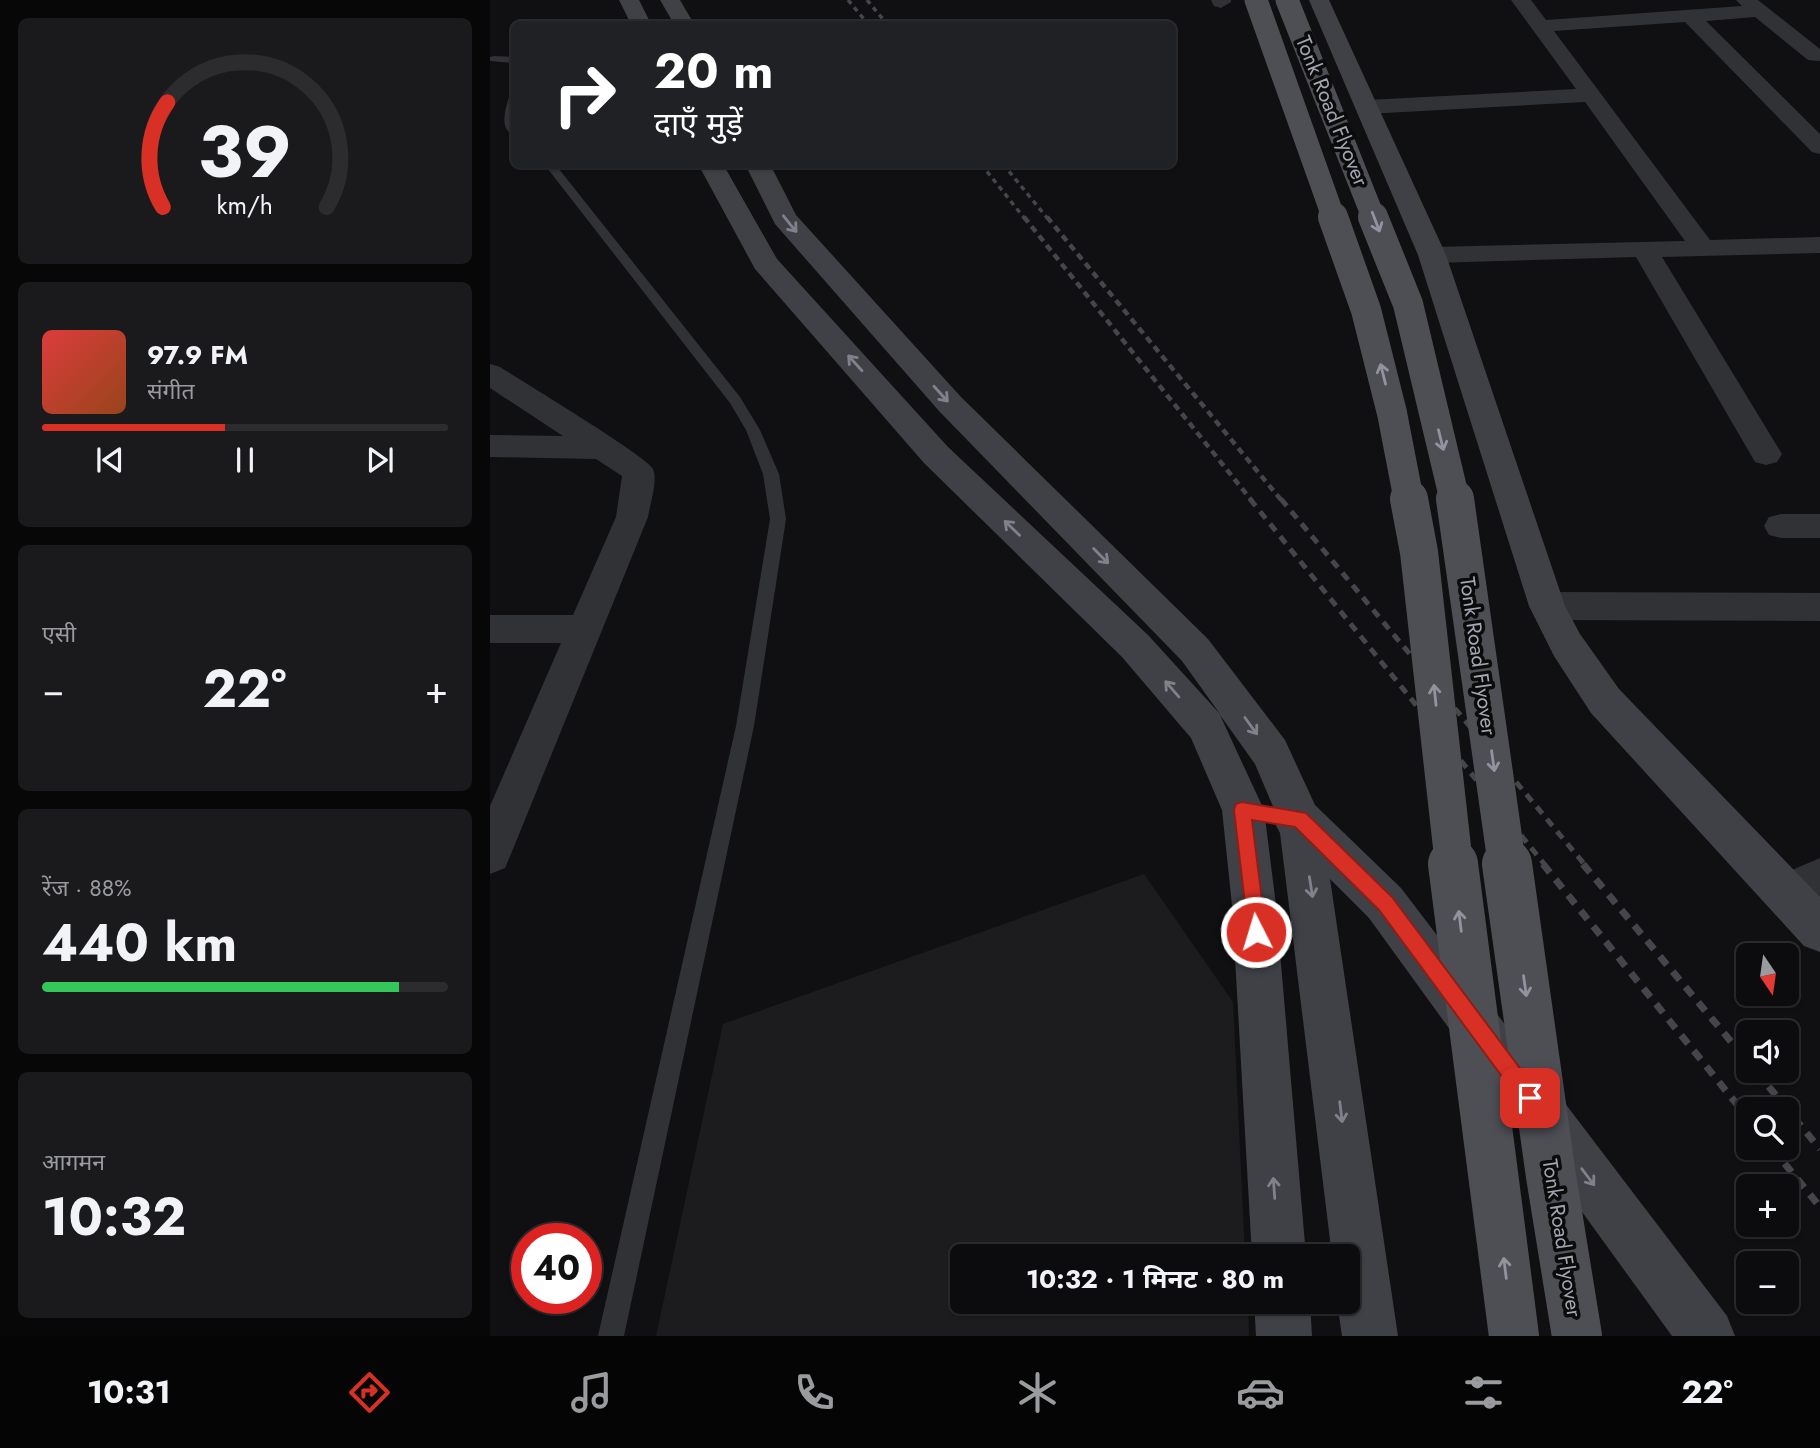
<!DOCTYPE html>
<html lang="hi">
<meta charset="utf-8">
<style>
:root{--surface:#0c0c0e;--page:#1a1a1c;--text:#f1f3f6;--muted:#9a9b9e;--line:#2c2c2e;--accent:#d93025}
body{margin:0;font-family:Jost,"Noto Sans Devanagari",sans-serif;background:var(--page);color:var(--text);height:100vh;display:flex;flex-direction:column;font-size:26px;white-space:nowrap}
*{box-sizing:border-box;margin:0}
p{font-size:23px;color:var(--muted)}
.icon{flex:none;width:38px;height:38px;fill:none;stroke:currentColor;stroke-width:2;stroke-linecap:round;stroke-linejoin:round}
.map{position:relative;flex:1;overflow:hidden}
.side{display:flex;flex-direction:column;gap:18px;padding:18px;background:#070708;width:490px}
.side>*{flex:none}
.guide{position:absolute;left:21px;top:21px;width:665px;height:147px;border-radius:10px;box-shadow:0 2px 5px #0004,0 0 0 2px var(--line);background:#202124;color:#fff;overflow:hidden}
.needle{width:46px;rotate:167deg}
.tools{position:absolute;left:1246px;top:943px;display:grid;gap:14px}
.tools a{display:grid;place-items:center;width:63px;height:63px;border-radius:10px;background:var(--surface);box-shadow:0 2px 5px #0004,0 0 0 2px var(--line);font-size:35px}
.speed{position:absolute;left:21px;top:1223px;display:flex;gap:14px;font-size:35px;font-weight:700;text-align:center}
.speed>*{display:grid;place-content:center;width:91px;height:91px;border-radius:50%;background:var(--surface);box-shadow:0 2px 5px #0004,0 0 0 2px var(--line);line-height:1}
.speed .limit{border:10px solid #d22;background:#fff;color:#111}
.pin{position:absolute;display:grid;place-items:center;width:60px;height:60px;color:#fff;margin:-30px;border-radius:14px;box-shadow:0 4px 10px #0006}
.me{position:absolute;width:77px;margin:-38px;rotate:355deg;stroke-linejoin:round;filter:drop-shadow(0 0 5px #0008)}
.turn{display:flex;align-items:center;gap:24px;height:147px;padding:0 28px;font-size:32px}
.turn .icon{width:91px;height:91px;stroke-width:2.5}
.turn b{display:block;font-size:49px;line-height:60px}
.big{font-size:52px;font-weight:700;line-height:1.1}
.side .card{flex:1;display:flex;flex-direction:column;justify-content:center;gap:10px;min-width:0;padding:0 24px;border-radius:10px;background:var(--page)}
.side .dial{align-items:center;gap:0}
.dial svg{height:182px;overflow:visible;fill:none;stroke:var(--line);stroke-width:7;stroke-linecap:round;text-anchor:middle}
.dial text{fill:var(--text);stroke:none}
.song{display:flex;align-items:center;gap:21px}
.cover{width:84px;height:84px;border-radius:10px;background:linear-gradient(135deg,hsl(0 70% 55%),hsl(20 70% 35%))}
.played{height:7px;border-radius:4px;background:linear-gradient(90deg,var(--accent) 45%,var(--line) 45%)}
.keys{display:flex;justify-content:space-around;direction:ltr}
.heat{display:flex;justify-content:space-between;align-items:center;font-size:38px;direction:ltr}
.charge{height:10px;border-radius:5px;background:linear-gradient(90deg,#34c759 88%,var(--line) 0)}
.trip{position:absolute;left:460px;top:1244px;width:410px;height:70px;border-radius:10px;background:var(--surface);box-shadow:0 2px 5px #0004,0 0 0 2px var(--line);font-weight:700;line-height:70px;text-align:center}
.dock{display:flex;height:112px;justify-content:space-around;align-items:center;background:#050506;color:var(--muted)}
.dock .icon{width:49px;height:49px}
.dock .current{color:var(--accent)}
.dock b{font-size:32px;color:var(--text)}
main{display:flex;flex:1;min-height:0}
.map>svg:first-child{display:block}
</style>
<main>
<section class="side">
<div class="card dial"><svg viewBox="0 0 100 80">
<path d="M14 69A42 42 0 1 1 86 69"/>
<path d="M14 69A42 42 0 0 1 16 23" stroke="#d93025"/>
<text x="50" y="56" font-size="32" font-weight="700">39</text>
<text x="50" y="72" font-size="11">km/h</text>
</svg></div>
<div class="card">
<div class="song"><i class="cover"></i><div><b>97.9 FM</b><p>संगीत</p></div></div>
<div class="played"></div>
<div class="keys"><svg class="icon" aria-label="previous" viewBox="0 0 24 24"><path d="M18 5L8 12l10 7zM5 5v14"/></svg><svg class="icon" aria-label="pause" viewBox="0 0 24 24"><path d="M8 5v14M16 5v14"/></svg><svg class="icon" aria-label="next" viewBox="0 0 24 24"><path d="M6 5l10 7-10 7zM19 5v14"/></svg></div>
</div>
<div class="card"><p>एसी</p>
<div class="heat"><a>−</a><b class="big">22°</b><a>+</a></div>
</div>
<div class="card"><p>रेंज · 88%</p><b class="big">440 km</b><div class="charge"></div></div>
<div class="card"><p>आगमन</p><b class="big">10:32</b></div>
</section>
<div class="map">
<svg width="1330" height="1336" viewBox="0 0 1330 1336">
<rect width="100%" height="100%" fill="#101012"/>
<!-- built -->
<path fill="#1c1c1e" d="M654 874 743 1002 755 1256H472V1302H758L759 1336H166L233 1024Z"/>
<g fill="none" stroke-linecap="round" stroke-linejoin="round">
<!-- lane -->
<g fill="#313236" fill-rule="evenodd">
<path d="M4 56 24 57V63L0 61V57Z"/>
<path d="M24 94V136C9 128 15 111 19 97Z"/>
<path d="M54 164H65L250 397 270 430 289 474 296 519 264 726 134 1336H108L246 726 280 519 273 474 256 430 240 403Z"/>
</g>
<!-- street -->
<g fill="#313236" fill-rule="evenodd">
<path d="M721 0H741V2L731 8 724 6Z"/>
<path d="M1021 0H1041L1056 20 1252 6 1246 0H1268L1330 49V61L1318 60 1265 17 1216 21 1330 134V154L1322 152 1195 22 1064 31 1220 240 1330 237V253L1172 257 1292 454 1287 462 1276 465 1265 462 1146 257 942 263 933 261 929 255 933 249 942 247 1195 241 1095 102 877 114 869 112 866 107 869 102 877 100 1086 89Z"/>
<path d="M0 364 10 367C30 380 159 458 163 469 168 481 160 504 158 517L21 854 15 868 0 874V806L71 643H0V615H83L126 517 132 476 106 459 0 457V435L73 436 0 388Z"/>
<path d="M1291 514H1330V538H1291L1279 535 1274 526 1279 517Z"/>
<path d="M1057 592 1330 593V621L1057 620 1045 616 1039 606 1045 596Z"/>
<path d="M1330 858V899L1296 913 1281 907 1275 893 1281 879Z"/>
</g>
<!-- secondary -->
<g fill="#3f4146" fill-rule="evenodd">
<path d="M129 0H149L161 24H141Z"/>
<path d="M170 0H190L204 24H184Z"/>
<path d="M819 0H839L956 255 1075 606 1090 634 1129 689 1330 897V952L1314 946 1101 713 1064 656 1039 606 928 255Z"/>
<path d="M208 164H233L287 259 458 447 658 635 730 714 692 661 449 411 285 224 255 164H280L306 215 471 397 718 639 795 740 825 805 911 888 1237 1316 1245 1336H1182L879 918 840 879 908 1336H852L847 1302H858V1256H842L790 833 782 818 785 811 765 764 730 715 774 810 786 905 816 1256H762L742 905 732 810 701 738 632 657 434 463 265 269Z"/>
<path d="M764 1302H820L822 1336H766Z"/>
</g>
<!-- rail-far3 -->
<g stroke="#44464b" stroke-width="3.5" stroke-dasharray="5 4.5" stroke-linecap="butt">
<path d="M358 0 378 24"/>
<path d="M377 0 397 24"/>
<path d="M491 164 535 219"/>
<path d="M513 164 558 219"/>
</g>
<!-- rail-far2 -->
<g stroke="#44464b" stroke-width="4.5" stroke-dasharray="7 5" stroke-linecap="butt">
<path d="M534 217 762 501"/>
<path d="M557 217 792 501"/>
</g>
<!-- rail-far1 -->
<g stroke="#44464b" stroke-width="5" stroke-dasharray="9 7" stroke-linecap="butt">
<path d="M760 499 1055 865"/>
<path d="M791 499 1095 865"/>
</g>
<!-- rail -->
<g stroke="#44464b" stroke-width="7" stroke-dasharray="11 9" stroke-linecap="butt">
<path d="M1053 864 1258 1118"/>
<path d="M1093 864 1258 1062"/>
<path d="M1266 1071 1330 1149"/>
<path d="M1282 1148 1330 1207"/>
</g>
<!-- primary-bridge-far3 -->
<g stroke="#4e4f55" stroke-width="23">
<path d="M766 0 844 219"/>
<path d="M797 0 884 219"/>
</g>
<!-- primary-bridge-far2 -->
<g stroke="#4e4f55" stroke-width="30">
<path d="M843 217 876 310 902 413 919 501"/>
<path d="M883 217 918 304 965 501"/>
</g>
<!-- primary-bridge-far1 -->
<g stroke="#4e4f55" stroke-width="38">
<path d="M919 499 929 552 964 865"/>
<path d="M965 499 1017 865"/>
</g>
<!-- primary-bridge -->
<g stroke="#4e4f55" stroke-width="50">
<path d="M963 864 1024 1336"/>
<path d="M1017 864 1061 1176 1087 1336"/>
</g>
</g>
<!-- one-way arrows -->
<defs><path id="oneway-shaft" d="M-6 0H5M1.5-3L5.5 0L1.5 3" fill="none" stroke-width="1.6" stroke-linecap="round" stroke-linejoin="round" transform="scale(1.75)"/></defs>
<g stroke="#91949f">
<use href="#oneway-shaft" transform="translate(886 222) rotate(69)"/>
<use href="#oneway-shaft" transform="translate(893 374) rotate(-104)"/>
<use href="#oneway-shaft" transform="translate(951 440) rotate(76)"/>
<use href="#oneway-shaft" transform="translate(945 695) rotate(-96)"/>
<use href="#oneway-shaft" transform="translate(1003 761) rotate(82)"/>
<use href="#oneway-shaft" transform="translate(970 921) rotate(-97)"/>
<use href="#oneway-shaft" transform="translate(1035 986) rotate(82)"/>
<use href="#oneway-shaft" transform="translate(1015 1268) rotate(-97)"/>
</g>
<g stroke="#7f828c">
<use href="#oneway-shaft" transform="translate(300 224) rotate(51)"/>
<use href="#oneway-shaft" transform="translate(365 363) rotate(-132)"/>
<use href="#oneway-shaft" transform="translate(451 394) rotate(48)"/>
<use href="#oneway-shaft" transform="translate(522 528) rotate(-136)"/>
<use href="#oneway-shaft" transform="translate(611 556) rotate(45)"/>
<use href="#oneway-shaft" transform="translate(682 689) rotate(-131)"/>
<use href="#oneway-shaft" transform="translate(761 726) rotate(54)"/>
<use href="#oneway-shaft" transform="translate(821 887) rotate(81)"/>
<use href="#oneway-shaft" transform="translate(851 1112) rotate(83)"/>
<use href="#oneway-shaft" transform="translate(1098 1177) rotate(53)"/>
<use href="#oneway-shaft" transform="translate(784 1188) rotate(-94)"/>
</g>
<!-- route -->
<path fill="#d93025" stroke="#8d1f18" stroke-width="2" d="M752 802 816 813 902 897 1047 1091 1050 1098 1047 1105 1040 1109 1033 1105 889 910 805 827 762 820 776 932 773 938 766 941 759 938 744 810 746 804Z"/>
<g text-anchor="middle" stroke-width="7" stroke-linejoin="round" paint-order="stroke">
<!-- street labels -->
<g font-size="21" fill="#a2a5b2" stroke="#0b0b0c">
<text transform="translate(842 111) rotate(68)" y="7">Tonk Road Flyover</text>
<text transform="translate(988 656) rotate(82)" y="7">Tonk Road Flyover</text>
<text transform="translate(1072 1238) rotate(81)" y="7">Tonk Road Flyover</text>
</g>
</g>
</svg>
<div class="tools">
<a><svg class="needle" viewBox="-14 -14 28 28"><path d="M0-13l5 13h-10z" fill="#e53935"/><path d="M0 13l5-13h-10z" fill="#9a9b9e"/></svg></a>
<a><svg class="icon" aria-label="sound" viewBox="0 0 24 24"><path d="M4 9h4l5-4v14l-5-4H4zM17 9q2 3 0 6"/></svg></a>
<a><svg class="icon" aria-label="search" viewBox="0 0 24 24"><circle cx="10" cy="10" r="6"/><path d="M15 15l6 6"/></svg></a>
<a>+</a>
<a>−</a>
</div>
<div class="speed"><div class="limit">40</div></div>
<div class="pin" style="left:1040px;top:1098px;background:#d93025"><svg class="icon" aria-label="arrive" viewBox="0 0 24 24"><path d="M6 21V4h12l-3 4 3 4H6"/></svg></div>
<svg class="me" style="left:766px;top:932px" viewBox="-20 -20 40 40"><circle r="17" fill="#d93025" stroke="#fff" stroke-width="3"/><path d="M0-11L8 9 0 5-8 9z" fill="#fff"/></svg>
<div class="trip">10:32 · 1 मिनट · 80 m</div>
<div class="guide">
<div class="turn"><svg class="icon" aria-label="right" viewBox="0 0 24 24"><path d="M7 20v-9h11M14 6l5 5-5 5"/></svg><div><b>20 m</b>दाएँ मुड़ें</div></div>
</div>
</div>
</main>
<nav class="dock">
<b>10:31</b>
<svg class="icon current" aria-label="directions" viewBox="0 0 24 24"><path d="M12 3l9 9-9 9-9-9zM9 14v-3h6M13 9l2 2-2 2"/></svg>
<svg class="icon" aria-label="music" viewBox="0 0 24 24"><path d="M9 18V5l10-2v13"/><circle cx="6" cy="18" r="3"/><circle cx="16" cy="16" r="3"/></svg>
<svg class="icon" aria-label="phone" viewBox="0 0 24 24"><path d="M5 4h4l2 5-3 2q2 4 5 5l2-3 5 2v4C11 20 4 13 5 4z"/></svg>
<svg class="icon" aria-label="climate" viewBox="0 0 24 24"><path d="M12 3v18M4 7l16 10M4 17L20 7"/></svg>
<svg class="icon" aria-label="car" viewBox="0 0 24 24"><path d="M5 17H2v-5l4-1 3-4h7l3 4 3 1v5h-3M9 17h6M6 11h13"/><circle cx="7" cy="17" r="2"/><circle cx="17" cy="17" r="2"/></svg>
<svg class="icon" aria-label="filters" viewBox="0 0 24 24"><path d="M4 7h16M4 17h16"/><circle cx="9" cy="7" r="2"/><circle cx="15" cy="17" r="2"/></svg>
<b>22°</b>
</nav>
